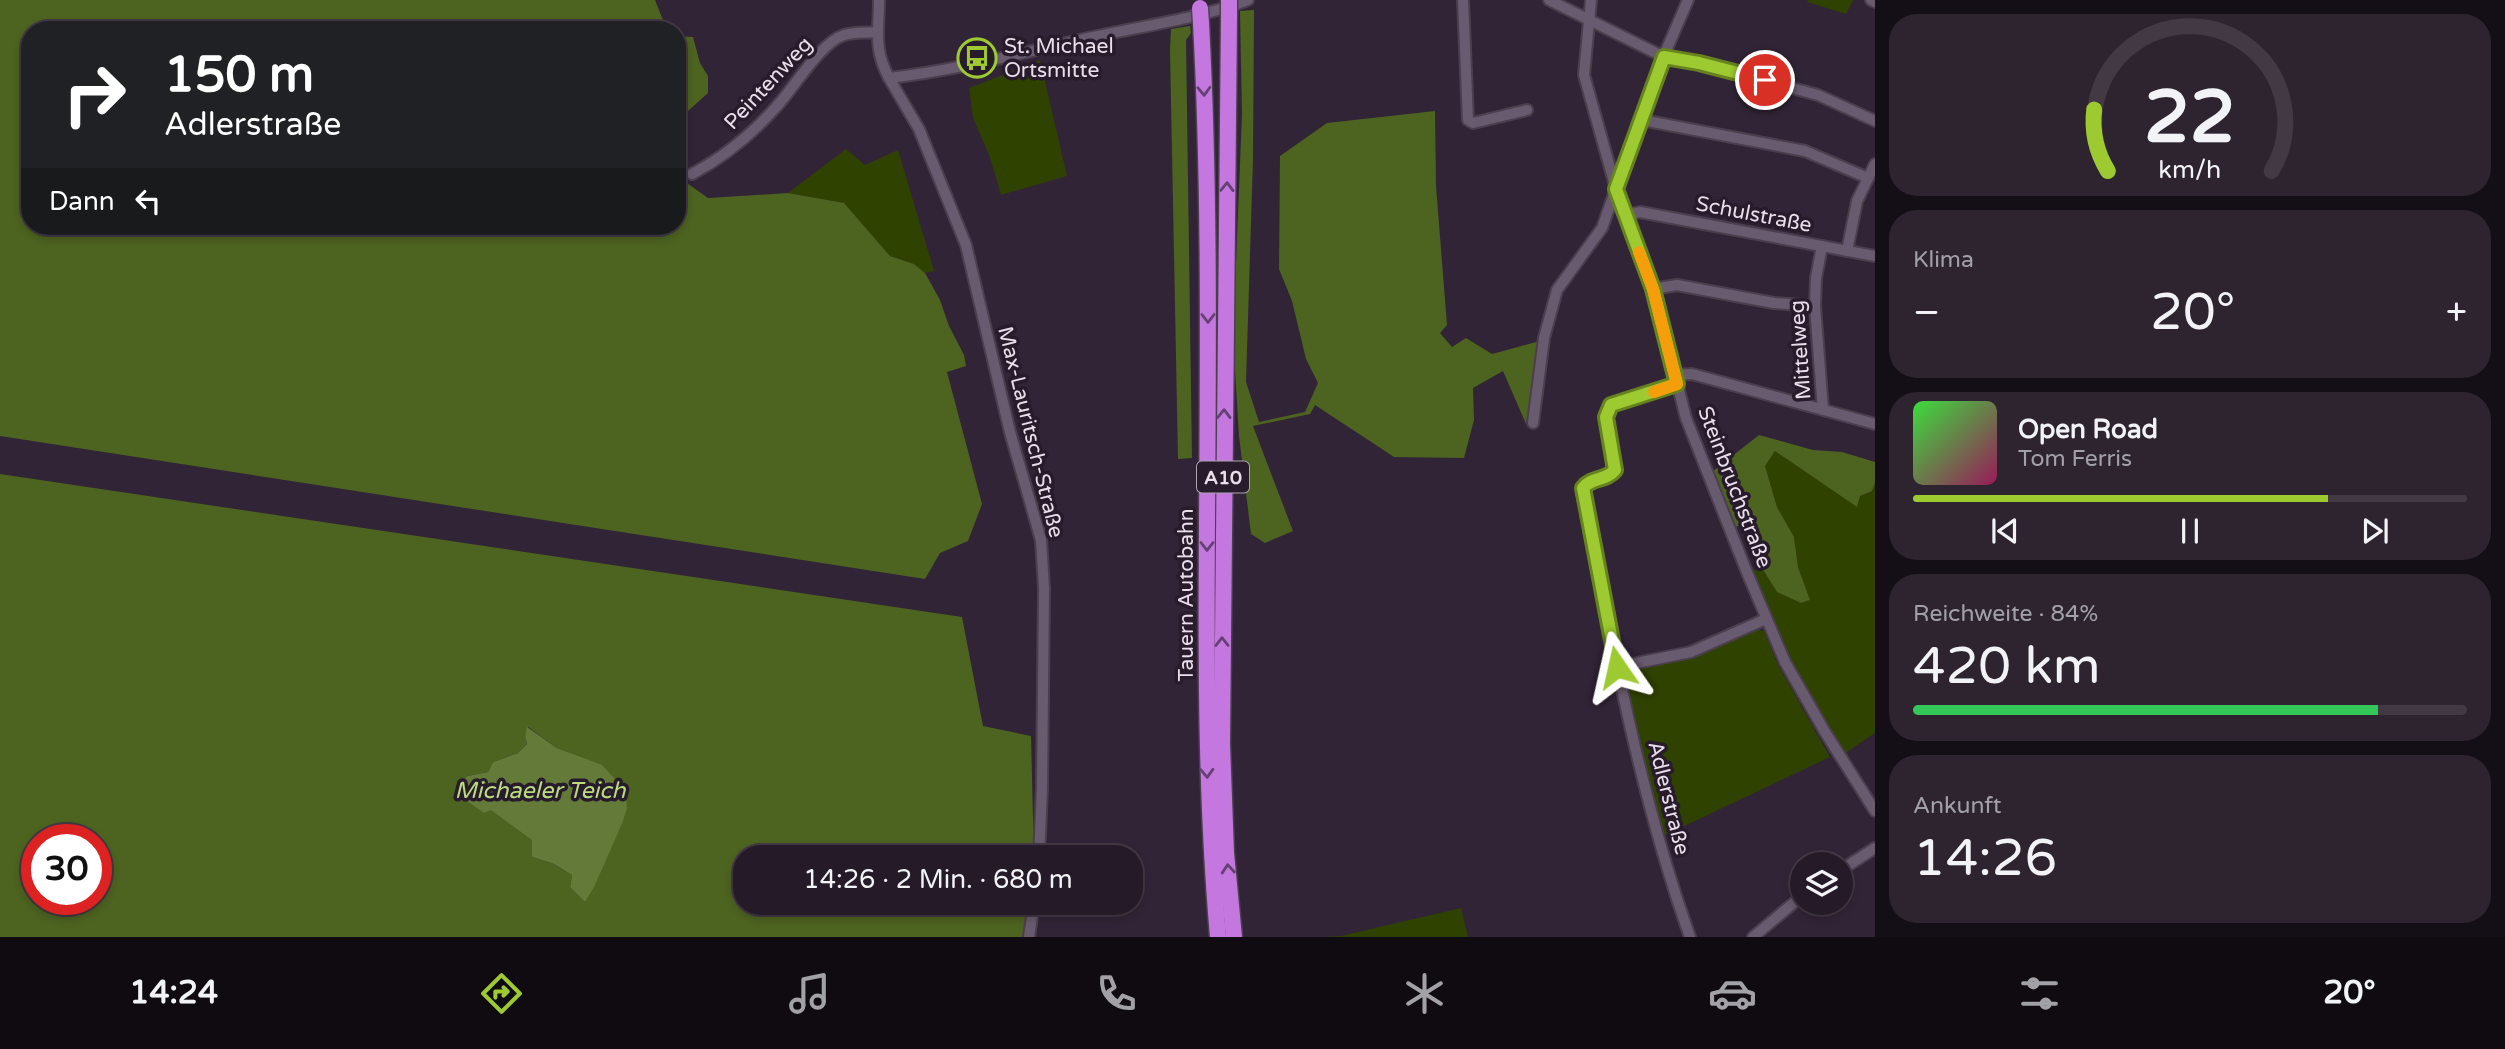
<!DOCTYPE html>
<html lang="de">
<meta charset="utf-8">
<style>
:root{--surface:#251b28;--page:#2d2430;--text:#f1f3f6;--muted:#a3a1a8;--line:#423945;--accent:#9dca30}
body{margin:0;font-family:"Varela Round",sans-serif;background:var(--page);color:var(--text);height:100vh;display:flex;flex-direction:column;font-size:26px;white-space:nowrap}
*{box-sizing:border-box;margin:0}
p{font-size:23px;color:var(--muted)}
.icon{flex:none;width:38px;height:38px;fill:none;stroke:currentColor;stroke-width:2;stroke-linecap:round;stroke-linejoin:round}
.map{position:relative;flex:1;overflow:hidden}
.details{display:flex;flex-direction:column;gap:14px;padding:14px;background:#140f16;width:630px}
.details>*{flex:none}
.top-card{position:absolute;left:21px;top:21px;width:665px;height:214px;border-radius:28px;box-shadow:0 4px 10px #0003,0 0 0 2px var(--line);background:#202124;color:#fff;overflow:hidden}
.buttons{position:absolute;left:1790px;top:852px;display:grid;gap:14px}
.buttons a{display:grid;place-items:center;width:63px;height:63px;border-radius:50%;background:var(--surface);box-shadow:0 4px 10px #0003,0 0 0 2px var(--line);font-size:35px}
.speed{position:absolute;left:21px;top:824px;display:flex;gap:14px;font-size:35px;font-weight:700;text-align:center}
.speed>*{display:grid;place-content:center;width:91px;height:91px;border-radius:50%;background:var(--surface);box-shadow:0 4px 10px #0003,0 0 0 2px var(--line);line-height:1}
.speed .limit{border:10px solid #d22;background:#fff;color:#111}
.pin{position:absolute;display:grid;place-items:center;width:60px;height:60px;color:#fff;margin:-30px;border:4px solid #fff;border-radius:50%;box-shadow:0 2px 7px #0007}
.me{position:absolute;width:77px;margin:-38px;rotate:349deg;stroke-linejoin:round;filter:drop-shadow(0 0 5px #0008)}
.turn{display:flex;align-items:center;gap:24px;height:147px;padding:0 28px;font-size:32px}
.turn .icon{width:91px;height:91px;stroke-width:2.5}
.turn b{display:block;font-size:49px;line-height:60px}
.then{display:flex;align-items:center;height:66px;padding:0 28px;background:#0003;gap:14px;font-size:26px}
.big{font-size:52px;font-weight:600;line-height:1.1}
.details .widget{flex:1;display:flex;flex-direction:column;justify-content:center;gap:10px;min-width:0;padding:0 24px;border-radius:28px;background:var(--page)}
.details .dial{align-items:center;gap:0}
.dial svg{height:182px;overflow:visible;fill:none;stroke:var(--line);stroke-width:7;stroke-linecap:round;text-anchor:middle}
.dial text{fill:var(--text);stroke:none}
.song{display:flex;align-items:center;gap:21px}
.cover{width:84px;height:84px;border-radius:10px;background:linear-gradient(135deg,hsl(120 70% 55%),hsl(330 70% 35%))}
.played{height:7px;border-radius:4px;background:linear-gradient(90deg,var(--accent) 75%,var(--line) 75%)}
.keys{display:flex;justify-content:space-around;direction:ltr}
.heat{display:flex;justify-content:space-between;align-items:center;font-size:38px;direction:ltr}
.charge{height:10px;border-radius:5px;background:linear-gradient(90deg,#34c759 84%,var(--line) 0)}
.trip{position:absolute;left:733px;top:845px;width:410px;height:70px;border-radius:28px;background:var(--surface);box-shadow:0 4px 10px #0003,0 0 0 2px var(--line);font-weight:600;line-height:70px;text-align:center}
.tab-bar{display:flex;height:112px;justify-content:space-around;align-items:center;background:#0f0b10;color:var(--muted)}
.tab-bar .icon{width:49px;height:49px}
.tab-bar .current{color:var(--accent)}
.tab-bar b{font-size:32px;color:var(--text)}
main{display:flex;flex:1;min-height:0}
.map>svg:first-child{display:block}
</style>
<main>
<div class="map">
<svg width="1875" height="937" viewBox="0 0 1875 937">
<rect width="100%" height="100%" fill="#312436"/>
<!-- green -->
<g fill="#304200">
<path d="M1808 0H1853L1846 14 1807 2Z"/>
<path d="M1040 60 1067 176 1001 195 990 157 973 118 969 88Z"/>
<path d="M846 149 865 165 898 150 934 271 925 273 914 264 890 256 844 203 788 193Z"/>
<path d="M1775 451 1856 506 1860 496 1872 491 1875 483V733L1844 754 1791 662 1753 571 1762 568 1777 592 1801 603 1810 600 1798 567 1794 537 1777 507 1765 466Z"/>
<path d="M1757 629 1764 631 1778 665 1830 757 1661 837 1624 673 1692 656Z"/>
<path d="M1461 908 1468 937H1324L1341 936Z"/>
</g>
<!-- forest -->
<g fill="#4d6320" fill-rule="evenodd">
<path d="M0 0H655L667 30H30V226H677V176L708 198 788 193 844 203 890 256 914 264 925 273 940 300 949 326 964 355 966 366 947 372 982 504 968 541 940 553 925 579 0 436Z"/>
<path d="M1254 10 1253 159 1246 382 1259 422 1305 412 1318 383 1306 359 1292 301 1279 269 1280 156 1327 123 1435 111 1436 186 1447 325 1440 333 1452 347 1466 338 1492 354 1540 341 1526 424 1503 371 1473 388 1474 420 1464 458 1394 457 1315 405 1310 414 1253 426 1293 531 1265 543 1251 534 1239 436 1233 338 1242 114 1240 11Z"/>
<path d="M1190 26 1191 33 1186 40 1192 458 1178 459 1170 50 1171 29Z"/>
<path d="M677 36 693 37 700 63 708 76V93L679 119 677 124Z"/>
<path d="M1759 435 1813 450 1842 452 1875 462V483L1872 491 1860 496 1857 507 1775 451 1765 466 1777 507 1794 537 1798 567 1810 600 1801 603 1777 592 1762 568 1750 523 1735 527 1712 472Z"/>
<path d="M0 474 962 617 983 726 1031 736 1034 857 746 858V903H1030L1025 937H0ZM528 727 557 748 577 756 622 824 585 902 570 887 572 875 554 864 532 857 533 840 491 809 468 776 488 772 493 762 518 753 527 744 525 736ZM37 840H96V900H37Z"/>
</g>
<!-- water -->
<path fill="#637a38" d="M527 727 557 748 602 765 625 790 627 808 622 824 594 887 585 902 570 887 572 875 554 864 532 857V840L491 810 484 813 463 798 459 783 468 776 488 772 493 762 518 753 527 744 525 736Z"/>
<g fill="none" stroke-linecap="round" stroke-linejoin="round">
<!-- minor casing -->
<g stroke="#4b3f4e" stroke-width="14">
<g id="minor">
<path d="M879 0C879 31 873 48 889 78 960 70 1028 51 1098 36 1148 25 1200 18 1248 0"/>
<path d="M1463 0 1468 120 1473 123 1527 110"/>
<path d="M1549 0 1664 57 1699 63 1818 95 1875 121"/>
<path d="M1591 0 1584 75 1616 189 1653 289 1686 418 1746 570 1785 662 1825 732 1875 811"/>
<path d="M1871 0 1875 2"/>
<path d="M889 78 919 129 966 245 1010 432 1041 540 1044 588 1042 788 1039 858"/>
<path d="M1642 120 1805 151 1868 178"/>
<path d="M692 174C724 157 753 133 777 106 793 89 821 42 844 35 853 32 866 33 876 32"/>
<path d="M1625 215 1640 212 1875 256"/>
<path d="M1822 246 1816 278 1815 306 1823 410"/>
<path d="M1847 251 1857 201 1875 164"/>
<path d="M1653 289 1677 285 1774 303 1815 306"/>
<path d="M1675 375 1692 374 1875 424"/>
<path d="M1677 384 1611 405 1606 417 1615 470C1605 481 1585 476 1582 493 1612 642 1639 794 1690 937"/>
<path d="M1533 423 1544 338 1557 290 1602 228 1659 67 1688 0"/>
<path d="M1617 667 1691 652 1766 619"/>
<path d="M1841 870 1875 848"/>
<path d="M1029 937 1034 903"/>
<path d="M1753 937 1802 896"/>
</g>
</g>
<!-- highway casing -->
<g stroke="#4b3f4e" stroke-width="19">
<g id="highway">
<path d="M1229 16 1222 744 1226 853 1234 937"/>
<path d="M1201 23C1210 190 1208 357 1207 525 1206 663 1206 800 1218 937"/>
</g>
</g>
<!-- minor -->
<use href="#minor" stroke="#695b6f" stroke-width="10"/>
<!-- highway -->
<use href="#highway" stroke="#c377df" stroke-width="16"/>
<!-- highway-bridge casing -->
<g stroke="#4b3f4e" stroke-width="19" stroke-linecap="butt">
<g id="highway-bridge">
<path d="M1200 8 1201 23"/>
<path d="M1229 16V0"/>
</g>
</g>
<!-- highway-bridge -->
<use href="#highway-bridge" stroke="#c377df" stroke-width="16"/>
</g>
<!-- one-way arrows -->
<defs><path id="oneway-chevron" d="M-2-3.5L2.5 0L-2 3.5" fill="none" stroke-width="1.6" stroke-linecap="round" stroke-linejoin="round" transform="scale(1.75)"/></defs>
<g stroke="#654074">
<use href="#oneway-chevron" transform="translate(1204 91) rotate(88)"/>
<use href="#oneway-chevron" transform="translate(1227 187) rotate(-89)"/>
<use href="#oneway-chevron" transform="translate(1208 318) rotate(90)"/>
<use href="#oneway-chevron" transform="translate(1224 414) rotate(-89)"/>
<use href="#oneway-chevron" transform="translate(1207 546) rotate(90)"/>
<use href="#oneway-chevron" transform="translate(1222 642) rotate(-90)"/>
<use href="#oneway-chevron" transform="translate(1207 773) rotate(88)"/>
<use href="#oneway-chevron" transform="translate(1228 869) rotate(-95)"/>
</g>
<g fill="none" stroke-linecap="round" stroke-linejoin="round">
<!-- route casing -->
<g stroke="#66831f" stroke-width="18">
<path id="route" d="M1617 667 1583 488C1591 477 1606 481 1615 470L1606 417 1611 405 1677 384 1653 289 1616 189 1664 57 1699 63 1765 80"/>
</g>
<!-- route -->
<use href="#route" stroke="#9dca30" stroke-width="12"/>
<!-- slow -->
<path stroke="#f59e0b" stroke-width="12" d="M1639 252 1653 289 1677 384 1654 392"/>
</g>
<!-- icons -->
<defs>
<g id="bus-ring" transform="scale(2.0125)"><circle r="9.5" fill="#271b2c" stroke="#9dca30" stroke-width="1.5"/><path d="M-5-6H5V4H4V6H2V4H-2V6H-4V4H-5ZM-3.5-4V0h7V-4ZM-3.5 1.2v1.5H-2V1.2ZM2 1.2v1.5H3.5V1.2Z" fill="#9dca30"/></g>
</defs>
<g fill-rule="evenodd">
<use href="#bus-ring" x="977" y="58"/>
</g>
<g text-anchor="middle" stroke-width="7" stroke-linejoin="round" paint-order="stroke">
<!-- shield labels -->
<rect fill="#271b2c" stroke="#aea4b2" stroke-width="2" x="1197" y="461.5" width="52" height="31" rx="5"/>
<g font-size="19" font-weight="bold" fill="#e8dfeb">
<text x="1223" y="484">A10</text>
</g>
<!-- poi labels -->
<g font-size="21" fill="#e8dfeb" stroke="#271b2c" text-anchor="start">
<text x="1004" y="53">St. Michael<tspan x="1004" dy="24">Ortsmitte</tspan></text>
</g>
<!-- street labels -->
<g font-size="21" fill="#e8dfeb" stroke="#271b2c">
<text transform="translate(768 83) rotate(-47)" y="7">Peintenweg</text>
<text transform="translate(1754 214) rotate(11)" y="7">Schulstraße</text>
<text transform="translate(1800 350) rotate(-94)" y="7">Mittelweg</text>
<text transform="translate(1031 432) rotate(76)" y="7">Max-Lauritsch-Straße</text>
<text transform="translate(1735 487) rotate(69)" y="7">Steinbruchstraße</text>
<text transform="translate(1186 595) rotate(-90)" y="7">Tauern Autobahn</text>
<text transform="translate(1669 798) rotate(76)" y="7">Adlerstraße</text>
</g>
<!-- water labels -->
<g font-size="23" font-style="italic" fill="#badc7f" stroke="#271b2c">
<text x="540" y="798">Michaeler Teich</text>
</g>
</g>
</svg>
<div class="buttons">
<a><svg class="icon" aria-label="layers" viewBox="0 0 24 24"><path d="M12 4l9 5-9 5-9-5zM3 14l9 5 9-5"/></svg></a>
</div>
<div class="speed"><div class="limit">30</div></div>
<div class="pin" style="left:1765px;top:80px;background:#d93025"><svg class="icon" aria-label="arrive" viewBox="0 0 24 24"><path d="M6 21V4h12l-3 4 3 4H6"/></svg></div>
<svg class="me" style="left:1617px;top:667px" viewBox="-20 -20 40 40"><path d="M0-17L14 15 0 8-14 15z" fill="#9dca30" stroke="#fff" stroke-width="4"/></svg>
<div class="trip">14:26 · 2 Min. · 680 m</div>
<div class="top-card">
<div class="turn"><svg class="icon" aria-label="right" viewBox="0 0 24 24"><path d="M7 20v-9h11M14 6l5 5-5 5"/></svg><div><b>150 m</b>Adlerstraße</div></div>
<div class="then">Dann<svg class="icon" aria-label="left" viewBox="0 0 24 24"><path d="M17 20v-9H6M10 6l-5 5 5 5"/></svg></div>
</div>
</div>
<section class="details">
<div class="widget dial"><svg viewBox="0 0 100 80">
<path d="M14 69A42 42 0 1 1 86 69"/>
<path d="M14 69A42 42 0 0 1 8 42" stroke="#9dca30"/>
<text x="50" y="56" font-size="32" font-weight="700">22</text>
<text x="50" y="72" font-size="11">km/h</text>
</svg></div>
<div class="widget"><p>Klima</p>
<div class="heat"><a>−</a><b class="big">20°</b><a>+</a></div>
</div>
<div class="widget">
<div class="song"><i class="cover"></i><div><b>Open Road</b><p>Tom Ferris</p></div></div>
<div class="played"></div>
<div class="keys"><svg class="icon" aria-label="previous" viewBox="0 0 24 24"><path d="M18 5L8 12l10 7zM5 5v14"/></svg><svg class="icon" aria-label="pause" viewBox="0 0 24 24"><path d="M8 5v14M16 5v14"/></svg><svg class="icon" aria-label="next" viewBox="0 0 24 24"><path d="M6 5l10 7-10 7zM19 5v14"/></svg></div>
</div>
<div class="widget"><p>Reichweite · 84%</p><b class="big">420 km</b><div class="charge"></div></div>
<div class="widget"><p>Ankunft</p><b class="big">14:26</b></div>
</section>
</main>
<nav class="tab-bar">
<b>14:24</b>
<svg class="icon current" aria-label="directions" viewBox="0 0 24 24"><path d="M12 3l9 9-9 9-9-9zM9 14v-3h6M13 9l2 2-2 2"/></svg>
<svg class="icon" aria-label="music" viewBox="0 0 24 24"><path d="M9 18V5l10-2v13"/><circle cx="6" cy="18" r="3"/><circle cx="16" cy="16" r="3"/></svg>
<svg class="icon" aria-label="phone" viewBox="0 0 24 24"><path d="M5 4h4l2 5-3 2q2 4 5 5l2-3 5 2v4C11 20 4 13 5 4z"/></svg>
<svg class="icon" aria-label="climate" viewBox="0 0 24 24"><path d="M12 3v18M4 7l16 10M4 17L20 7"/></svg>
<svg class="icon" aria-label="car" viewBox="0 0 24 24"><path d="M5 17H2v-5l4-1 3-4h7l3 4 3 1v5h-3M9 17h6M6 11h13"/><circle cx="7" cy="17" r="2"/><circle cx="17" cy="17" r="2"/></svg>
<svg class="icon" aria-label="filters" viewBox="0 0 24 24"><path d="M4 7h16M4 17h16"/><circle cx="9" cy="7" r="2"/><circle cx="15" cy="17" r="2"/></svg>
<b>20°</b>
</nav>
